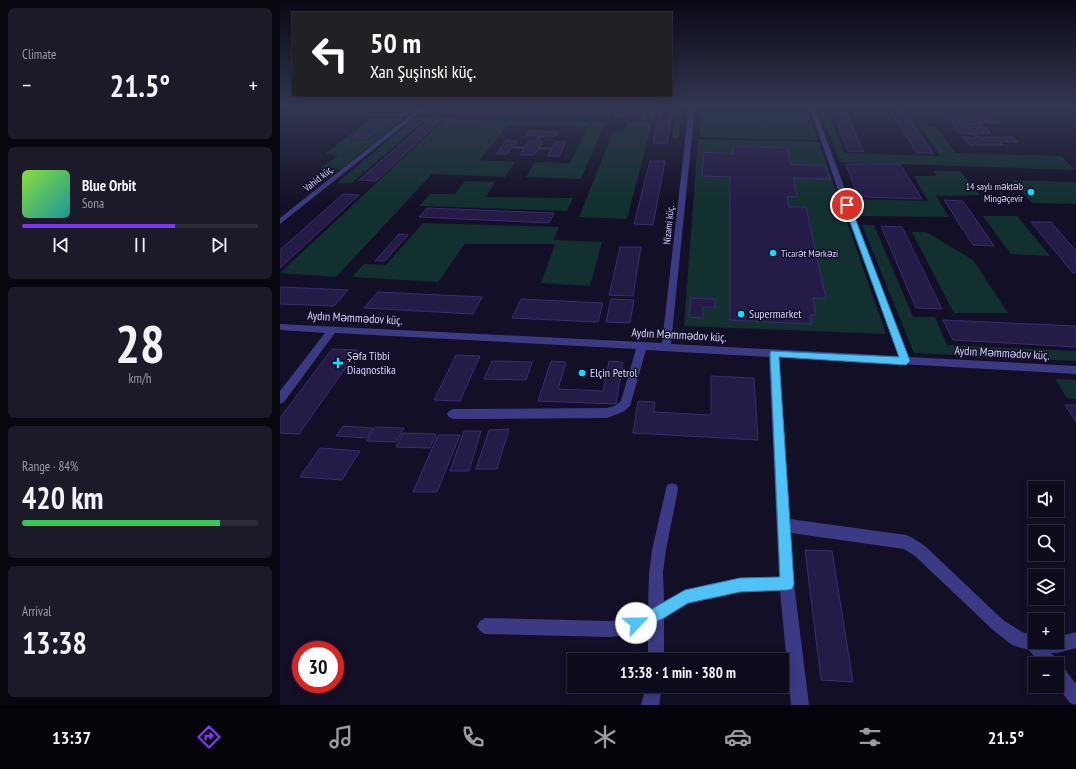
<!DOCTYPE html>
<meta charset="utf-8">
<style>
:root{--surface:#0e0b1c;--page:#1c1929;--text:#f1f3f6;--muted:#9b9ba3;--line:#2e2b3b;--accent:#7c3aed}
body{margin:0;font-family:"PT Sans Narrow",sans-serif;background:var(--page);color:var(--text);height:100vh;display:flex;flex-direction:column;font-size:15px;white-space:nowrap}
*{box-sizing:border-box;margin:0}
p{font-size:13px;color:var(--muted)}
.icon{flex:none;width:22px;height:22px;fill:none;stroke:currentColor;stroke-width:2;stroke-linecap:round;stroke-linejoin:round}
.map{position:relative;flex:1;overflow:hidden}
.side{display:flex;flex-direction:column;gap:8px;padding:8px;background:#08060f;width:280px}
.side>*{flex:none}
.top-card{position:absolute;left:12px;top:12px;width:380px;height:84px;border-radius:0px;box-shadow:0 2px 10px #0003,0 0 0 1px var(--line);background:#202124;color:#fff;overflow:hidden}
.fabs{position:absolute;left:748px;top:481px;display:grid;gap:8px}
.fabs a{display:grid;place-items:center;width:36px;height:36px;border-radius:0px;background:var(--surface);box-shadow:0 2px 10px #0003,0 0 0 1px var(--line);font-size:20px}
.speed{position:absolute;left:12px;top:641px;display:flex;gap:8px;font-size:20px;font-weight:700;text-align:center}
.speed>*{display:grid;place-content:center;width:52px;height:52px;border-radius:50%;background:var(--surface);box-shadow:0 2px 10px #0003,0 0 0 1px var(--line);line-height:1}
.speed .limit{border:6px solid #d22;background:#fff;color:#111}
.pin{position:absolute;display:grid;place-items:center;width:34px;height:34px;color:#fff;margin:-17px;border:2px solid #fff;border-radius:50%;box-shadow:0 1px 4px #0007}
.me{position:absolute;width:44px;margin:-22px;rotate:66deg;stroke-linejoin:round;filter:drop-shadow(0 0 3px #0008)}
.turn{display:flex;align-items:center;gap:14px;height:84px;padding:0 12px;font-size:18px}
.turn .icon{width:52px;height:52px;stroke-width:2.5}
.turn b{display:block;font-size:28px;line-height:34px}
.big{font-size:30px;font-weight:700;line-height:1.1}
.side .widget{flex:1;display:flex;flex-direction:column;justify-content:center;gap:6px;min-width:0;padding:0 14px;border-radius:6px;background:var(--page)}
.side .dial{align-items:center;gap:0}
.dial b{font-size:52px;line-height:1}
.song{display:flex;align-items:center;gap:12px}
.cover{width:48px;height:48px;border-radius:6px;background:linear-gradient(135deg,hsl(90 70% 55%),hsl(180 70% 35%))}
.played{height:4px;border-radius:2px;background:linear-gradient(90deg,var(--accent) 65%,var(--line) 65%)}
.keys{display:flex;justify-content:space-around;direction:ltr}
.heat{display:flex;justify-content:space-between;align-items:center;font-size:22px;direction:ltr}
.charge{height:6px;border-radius:3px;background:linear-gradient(90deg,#34c759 84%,var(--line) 0)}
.trip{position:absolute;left:287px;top:653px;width:222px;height:40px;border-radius:0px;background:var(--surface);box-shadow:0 2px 10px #0003,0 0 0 1px var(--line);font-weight:700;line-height:40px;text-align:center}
.tabs{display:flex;height:64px;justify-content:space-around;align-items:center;background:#06040b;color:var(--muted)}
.tabs .icon{width:28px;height:28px}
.tabs .current{color:var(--accent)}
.tabs b{font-size:18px;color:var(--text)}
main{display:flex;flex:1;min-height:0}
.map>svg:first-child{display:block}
</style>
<main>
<section class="side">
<div class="widget"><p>Climate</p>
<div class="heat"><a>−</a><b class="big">21.5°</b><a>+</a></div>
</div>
<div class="widget">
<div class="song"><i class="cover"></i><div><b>Blue Orbit</b><p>Sona</p></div></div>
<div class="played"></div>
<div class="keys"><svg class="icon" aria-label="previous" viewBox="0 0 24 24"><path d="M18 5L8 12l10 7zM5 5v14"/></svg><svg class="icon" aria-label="pause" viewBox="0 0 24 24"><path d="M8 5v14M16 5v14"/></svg><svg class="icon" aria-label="next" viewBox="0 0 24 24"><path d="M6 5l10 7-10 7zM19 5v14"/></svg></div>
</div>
<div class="widget dial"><b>28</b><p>km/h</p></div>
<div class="widget"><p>Range · 84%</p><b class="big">420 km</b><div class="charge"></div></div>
<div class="widget"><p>Arrival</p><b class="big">13:38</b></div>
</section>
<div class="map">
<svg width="796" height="705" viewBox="0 0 796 705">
<rect width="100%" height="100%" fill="#130f26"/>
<!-- green -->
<g fill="#12302f">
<path d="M0 106H139L126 117 0 114Z"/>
<path d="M312 106H335L330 116 307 115Z"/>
<path d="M365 106H376L373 121 361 120Z"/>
<path d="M399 106H404L398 138H392Z"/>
<path d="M421 106H525L538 140 420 137Z"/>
<path d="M538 106H545L565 153 660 156 641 126 655 127 676 153 781 156 796 170 560 162Z"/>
<path d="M687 106H796V108Z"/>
<path d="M92 118 123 119 61 169 40 168 59 155 45 154Z"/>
<path d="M135 118H147L72 183H57Z"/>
<path d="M165 119 325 123 301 179 246 177 255 162 290 163 308 127 228 125 200 160 235 162 225 177 152 174 56 277 0 273Z"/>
<path d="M348 122 372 123 347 219 299 217 333 132H344Z"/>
<path d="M418 139 539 142 606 334 404 326Z"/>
<path d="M653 171H680L700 195 656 196 669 217 581 216 574 199 648 201 634 176H657Z"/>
<path d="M732 180 796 182V204L752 203Z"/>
<path d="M185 181 215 182 206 197 293 198 287 211 139 206 150 194H175Z"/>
<path d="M703 216H737L770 256 731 254Z"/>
<path d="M143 223 279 227 274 240 322 242 310 286 261 283 275 244H185L158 282 72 277 84 264 106 265Z"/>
<path d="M582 225H594L633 317H655L667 345 796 351V361L634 353Z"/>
<path d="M632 232H646L693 260 728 313H674Z"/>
<path d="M775 379 796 380V399L787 398Z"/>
</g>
<!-- building -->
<g fill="#241b47" stroke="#3b2d73">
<path d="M164 106H176L170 111H158Z"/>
<path d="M248 106H259L254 112H243Z"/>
<path d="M339 106H351L347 116 334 115Z"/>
<path d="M381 106H393L387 144 373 143Z"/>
<path d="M551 109 565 110 584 152 568 151Z"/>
<path d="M610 110 624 111 653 153H637Z"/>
<path d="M695 117H712L717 123 700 122 703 125 689 124 691 127H705L711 133H696L701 138 732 137 738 142H720L723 145H690L683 137 696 138 692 134 680 133 673 126H685L683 124H671L666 118 697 119Z"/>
<path d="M150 119H162L96 181 79 180Z"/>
<path d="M88 127H99L85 138 73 137Z"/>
<path d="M249 131 278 132 275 136H262L258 141 263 142 259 148H272L276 142H286L279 156H268L271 149H258L254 155H240L244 148H232L227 154H216L227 140 237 141 233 147H245L249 141H255L259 136 246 135Z"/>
<path d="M453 146 507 148 510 164 545 166 550 179 513 178 517 197 507 196 509 207H526L546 298H533L536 315H530L531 324 450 320V177L422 176 424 152 453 154Z"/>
<path d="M370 161H385L373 225 354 224Z"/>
<path d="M567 164H620L642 199 582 197 578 195 566 166Z"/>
<path d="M63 194 79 195 0 268V250Z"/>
<path d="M664 200 683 201 714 246 693 245Z"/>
<path d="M147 208 274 213 269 223 139 217Z"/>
<path d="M751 222H771L796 251V273H793Z"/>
<path d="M601 226 622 227 662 309 636 308Z"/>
<path d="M119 234 128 235 105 261H95Z"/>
<path d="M340 247H361L353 296 329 295Z"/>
<path d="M0 287 68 290 54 306 0 304Z"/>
<path d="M98 292 202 297 193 314 84 308Z"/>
<path d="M411 298 435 299V307H423V318L409 317Z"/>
<path d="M241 299 323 303 318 322 232 318Z"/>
<path d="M331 299 354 300 350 323 326 322Z"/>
<path d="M663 320 796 326V347L673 340Z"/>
<path d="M52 349 78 350 19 434 0 433V418Z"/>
<path d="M176 355 200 356 180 401 154 400Z"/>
<path d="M212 361 252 362 246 380 204 379Z"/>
<path d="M271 361 286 362 278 389 323 391 329 361 343 362 336 404 258 401Z"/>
<path d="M431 376 474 378 478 440 353 433 358 401 375 402 374 412 431 415Z"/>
<path d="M785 405H796V422Z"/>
<path d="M63 426 93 428 87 438 56 436Z"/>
<path d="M95 427 124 428 116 442 87 441Z"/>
<path d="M229 429 217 469H196L209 430Z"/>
<path d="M184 431H201L189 471H170Z"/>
<path d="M123 433 156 434 150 448 116 447Z"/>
<path d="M158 435H180L157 492H133Z"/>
<path d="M40 448 80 451 62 480 20 477Z"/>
<path d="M525 550 552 551 573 682 541 680Z"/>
</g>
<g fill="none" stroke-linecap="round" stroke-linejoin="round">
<!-- minor -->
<g fill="#3d3a85" fill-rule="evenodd">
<path d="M142 106H148L0 224V218Z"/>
<path d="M409 106H415L391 344 619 356 568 219 529 106H534L576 219 629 357 796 366V374L499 357 510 519 626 535 631 537 645 546 723 620 742 632 755 636V642H777V637L796 632V648L777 653H771L776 658 778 665 783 667 796 684V705L790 703 777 686V664H760L749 650 732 645 713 630 635 556 624 549 511 533 514 584 529 705H511L500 591 460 592 408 604 384 619V660H368V625L346 635 330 637 205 634 200 631 197 626 200 621 205 618 330 621 346 619 368 610 369 573 372 550 386 489 387 485 392 483 397 485 398 489 386 550 383 573 384 601 405 590 460 578 499 577 489 357 366 350 350 406 343 412 327 418 173 419 169 417 167 414 169 411 173 409 327 408 335 406 341 401 356 349 55 333 4 402 0 404V391L45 333 0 330V324L382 343Z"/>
<path d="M366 686H382L379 705H361Z"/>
</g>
</g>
<!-- sky -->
<linearGradient id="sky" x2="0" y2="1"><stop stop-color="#0a0815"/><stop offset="0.52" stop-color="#333752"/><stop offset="1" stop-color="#333752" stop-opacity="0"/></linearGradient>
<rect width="796" height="204" fill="url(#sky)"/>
<!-- route -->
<path fill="#4fc3f7" stroke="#337fa1" d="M567 203 570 205 630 361 626 365 499 357 514 584 512 589 507 590 460 592 408 603 382 619 356 630 352 628 349 623 352 618 372 609 405 590 460 578 500 577 490 353 491 351 619 357 564 205Z"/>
<!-- markers -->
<g fill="#00e5ff" stroke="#130f26" stroke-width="1.5">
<circle cx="751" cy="192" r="4"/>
<circle cx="493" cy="253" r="4"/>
<circle cx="461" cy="314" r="4"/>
<path d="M56 357h4v4h4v4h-4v4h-4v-4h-4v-4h4z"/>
<circle cx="302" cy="373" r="4"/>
</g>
<g text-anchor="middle" stroke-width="3" stroke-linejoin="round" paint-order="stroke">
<!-- far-street labels -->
<g font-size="10" fill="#d9d4ff" stroke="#130f26">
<text transform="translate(38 178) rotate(-39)" y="4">Vahid küç.</text>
<text transform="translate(388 225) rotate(-84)" y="4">Nizami küç.</text>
</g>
<!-- far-poi labels -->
<g font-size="10" fill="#d9d4ff" stroke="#130f26" text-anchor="end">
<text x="743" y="190">14 saylı məktəb<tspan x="743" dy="12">Mingəçevir</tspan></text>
<text x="501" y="257" text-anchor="start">Ticarət Mərkəzi</text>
</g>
<!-- poi labels -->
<g font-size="12" fill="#d9d4ff" stroke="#130f26" text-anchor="start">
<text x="469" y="318">Supermarket</text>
<text x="67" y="360">Şəfa Tibbi<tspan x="67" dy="14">Diaqnostika</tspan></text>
<text x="310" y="377">Elçin Petrol</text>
</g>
<!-- street labels -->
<g font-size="12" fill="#d9d4ff" stroke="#130f26">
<text transform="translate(75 318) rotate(3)" y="4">Aydın Məmmədov küç.</text>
<text transform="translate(399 335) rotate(3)" y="4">Aydın Məmmədov küç.</text>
<text transform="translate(722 353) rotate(3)" y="4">Aydın Məmmədov küç.</text>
</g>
</g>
</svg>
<div class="fabs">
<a><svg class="icon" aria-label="sound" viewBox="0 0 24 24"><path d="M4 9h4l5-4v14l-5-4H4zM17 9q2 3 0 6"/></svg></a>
<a><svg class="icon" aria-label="search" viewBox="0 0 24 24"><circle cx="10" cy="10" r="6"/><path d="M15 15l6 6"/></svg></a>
<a><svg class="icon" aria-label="layers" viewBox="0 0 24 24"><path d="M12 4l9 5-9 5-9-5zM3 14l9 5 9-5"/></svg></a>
<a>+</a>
<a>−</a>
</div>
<div class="speed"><div class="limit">30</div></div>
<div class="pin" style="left:567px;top:205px;background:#d93025"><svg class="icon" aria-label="arrive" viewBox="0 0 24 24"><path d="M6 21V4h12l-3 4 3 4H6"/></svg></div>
<svg class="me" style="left:356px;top:623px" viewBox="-20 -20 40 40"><circle r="19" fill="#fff"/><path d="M0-13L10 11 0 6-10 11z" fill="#4fc3f7"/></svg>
<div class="trip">13:38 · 1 min · 380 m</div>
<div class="top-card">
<div class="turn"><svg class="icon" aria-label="left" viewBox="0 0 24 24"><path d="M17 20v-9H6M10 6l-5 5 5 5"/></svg><div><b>50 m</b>Xan Şuşinski küç.</div></div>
</div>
</div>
</main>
<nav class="tabs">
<b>13:37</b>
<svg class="icon current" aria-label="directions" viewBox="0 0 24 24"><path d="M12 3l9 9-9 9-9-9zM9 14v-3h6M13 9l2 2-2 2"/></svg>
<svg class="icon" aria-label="music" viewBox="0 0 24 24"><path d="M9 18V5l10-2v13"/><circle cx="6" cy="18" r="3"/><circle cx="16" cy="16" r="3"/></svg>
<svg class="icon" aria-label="phone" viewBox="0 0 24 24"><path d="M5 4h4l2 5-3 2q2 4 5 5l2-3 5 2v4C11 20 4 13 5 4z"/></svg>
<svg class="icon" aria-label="climate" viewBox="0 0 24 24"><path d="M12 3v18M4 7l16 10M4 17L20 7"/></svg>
<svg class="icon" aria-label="car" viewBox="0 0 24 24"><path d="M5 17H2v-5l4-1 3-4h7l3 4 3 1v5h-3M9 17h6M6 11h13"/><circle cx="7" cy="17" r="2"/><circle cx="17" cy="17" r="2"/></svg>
<svg class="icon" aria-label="filters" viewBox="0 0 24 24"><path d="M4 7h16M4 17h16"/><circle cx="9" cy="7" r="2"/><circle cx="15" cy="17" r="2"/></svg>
<b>21.5°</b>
</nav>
